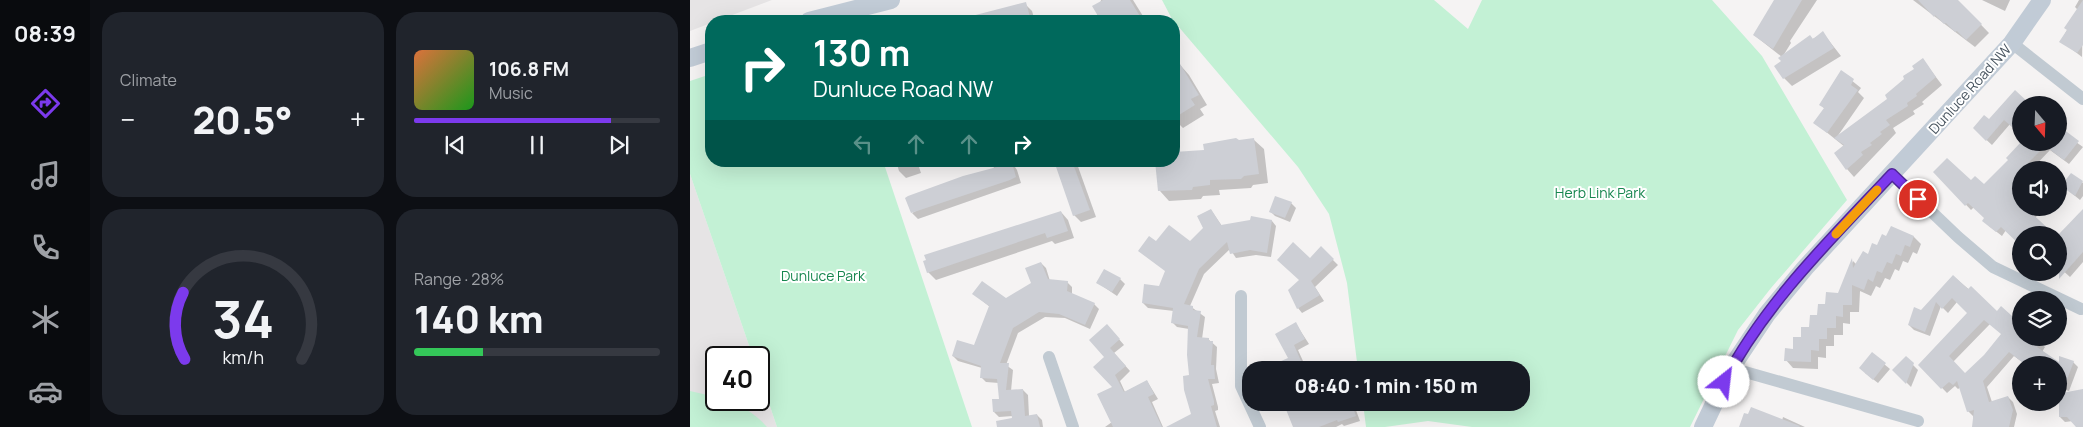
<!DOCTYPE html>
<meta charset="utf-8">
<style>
:root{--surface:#171b24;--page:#20242c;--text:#f1f3f6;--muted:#9ea1a6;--line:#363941;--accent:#7c3aed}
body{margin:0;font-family:Manrope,sans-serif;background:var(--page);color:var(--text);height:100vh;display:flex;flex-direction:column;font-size:19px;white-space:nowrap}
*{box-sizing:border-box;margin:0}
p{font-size:16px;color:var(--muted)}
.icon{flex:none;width:28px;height:28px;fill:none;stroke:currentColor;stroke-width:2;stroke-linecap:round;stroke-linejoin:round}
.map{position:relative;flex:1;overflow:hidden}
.sheet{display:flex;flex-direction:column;gap:12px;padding:12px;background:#0d0f14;width:600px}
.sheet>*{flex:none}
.hud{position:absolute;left:15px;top:15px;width:475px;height:152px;border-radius:20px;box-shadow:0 5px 20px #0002;background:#00695c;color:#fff;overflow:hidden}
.needle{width:32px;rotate:161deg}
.controls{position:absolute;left:1322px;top:96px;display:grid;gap:10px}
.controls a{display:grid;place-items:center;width:55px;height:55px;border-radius:50%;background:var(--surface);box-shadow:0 5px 20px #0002;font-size:25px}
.speed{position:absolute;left:15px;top:346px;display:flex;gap:10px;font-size:25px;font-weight:700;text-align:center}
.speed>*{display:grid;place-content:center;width:65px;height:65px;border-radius:50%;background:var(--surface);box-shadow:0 5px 20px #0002;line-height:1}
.speed .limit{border:2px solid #111;border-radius:8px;background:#fff;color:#111}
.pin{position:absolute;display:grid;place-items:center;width:42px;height:42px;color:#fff;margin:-21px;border:2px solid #fff;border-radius:50%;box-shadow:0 1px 5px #0007}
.me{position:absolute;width:55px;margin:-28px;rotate:29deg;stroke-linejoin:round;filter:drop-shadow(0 0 4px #0008)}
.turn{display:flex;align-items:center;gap:18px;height:105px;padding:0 25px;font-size:22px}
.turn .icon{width:65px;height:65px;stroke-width:2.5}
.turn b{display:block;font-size:35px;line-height:42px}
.lanes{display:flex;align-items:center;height:48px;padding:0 25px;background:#0003;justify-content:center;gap:25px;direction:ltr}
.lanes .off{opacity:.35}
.big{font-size:38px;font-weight:800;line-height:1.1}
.sheet .tile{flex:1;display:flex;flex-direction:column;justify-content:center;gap:8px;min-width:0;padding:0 18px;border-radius:20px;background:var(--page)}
.sheet .dial{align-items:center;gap:0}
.dial svg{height:130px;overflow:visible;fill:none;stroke:var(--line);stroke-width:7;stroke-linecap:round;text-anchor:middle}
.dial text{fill:var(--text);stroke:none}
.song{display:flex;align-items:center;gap:15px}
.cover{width:60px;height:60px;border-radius:8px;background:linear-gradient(135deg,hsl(20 70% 55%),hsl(120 70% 35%))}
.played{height:5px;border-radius:2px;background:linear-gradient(90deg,var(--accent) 80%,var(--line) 80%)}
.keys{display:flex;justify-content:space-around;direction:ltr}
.heat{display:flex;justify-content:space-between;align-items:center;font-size:28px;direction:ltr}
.charge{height:8px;border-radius:4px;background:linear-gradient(90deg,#34c759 28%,var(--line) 0)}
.sheet .tiles{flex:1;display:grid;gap:12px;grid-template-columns:repeat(2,1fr)}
.trip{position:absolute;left:552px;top:361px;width:288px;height:50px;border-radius:20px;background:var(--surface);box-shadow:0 5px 20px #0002;font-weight:800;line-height:50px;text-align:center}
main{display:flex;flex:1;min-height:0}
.menu{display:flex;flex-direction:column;width:90px;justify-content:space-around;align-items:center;background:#090b0e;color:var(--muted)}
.menu .icon{width:35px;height:35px}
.menu .selected{color:var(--accent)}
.menu b{font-size:22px;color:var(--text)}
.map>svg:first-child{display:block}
</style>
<main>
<nav class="menu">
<b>08:39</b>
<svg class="icon selected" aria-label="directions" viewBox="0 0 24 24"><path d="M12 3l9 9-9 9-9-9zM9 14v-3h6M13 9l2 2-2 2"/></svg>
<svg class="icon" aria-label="music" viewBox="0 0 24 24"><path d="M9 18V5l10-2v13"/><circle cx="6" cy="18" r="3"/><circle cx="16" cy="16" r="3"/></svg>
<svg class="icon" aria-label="phone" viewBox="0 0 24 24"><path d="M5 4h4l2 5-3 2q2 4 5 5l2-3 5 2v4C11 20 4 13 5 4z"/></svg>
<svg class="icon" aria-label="climate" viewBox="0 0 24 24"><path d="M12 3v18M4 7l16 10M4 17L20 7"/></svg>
<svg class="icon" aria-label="car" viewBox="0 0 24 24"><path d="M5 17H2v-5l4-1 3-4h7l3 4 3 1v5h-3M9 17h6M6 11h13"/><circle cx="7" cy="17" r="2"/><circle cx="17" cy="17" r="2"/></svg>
</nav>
<section class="sheet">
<div class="tiles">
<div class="tile"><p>Climate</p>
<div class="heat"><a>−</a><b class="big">20.5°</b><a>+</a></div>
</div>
<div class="tile">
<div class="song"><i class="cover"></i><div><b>106.8 FM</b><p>Music</p></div></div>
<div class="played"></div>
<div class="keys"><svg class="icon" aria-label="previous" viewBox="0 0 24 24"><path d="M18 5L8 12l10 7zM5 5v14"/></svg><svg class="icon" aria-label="pause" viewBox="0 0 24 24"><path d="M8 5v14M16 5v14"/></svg><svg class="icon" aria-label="next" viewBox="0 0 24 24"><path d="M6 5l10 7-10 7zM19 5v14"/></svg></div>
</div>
<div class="tile dial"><svg viewBox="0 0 100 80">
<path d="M14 69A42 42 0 1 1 86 69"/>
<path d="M14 69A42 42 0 0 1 13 28" stroke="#7c3aed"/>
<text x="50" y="56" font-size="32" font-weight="700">34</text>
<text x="50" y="72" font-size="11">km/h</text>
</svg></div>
<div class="tile"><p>Range · 28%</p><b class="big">140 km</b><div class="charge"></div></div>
</div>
</section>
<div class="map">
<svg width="1393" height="427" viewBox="0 0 1393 427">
<rect width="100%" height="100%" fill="#f5f3f3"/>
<!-- education -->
<g fill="#e6e4e5">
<path d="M0 0H82L0 31Z"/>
<path d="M0 174 63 357 26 358V400H69V374L87 427H0Z"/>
</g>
<!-- green -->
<g fill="#c3f1d5">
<path d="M472 0H744L778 29 792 0H1022L1072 56 1157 200 1081 288 1048 330 1000 427H782L738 421 695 427H676L673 403 831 402V370H668L657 283 639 214 608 167 482 19Z"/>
<path d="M21 74V161H193L282 427H87L69 374V358L63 357 0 174V81Z"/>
<path d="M0 391 26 397V400C45 400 65 413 77 427H0Z"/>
</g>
<!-- shadow -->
<g fill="#0003" fill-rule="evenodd">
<path d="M411 0H443L456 21H411L407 16Z"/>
<path d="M1087 0H1127L1100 41 1101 43 1093 56 1133 33 1151 56 1102 86 1094 78 1092 57 1064 35Z"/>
<path d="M1223 0H1267L1299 33 1285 47Z"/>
<path d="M1292 0H1320L1315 11Z"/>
<path d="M1389 0H1393L1392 57 1371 41 1388 10 1385 7Z"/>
<path d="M335 4 342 11 345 21H268Z"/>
<path d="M484 58 499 75 517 105 510 109 514 115 493 128 484 119Z"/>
<path d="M1233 60 1252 85 1232 102 1234 104 1223 111 1225 114 1203 128 1206 133 1164 177 1157 169 1155 147 1125 123 1135 109 1131 105 1151 72 1171 88 1168 92 1174 98 1147 137 1199 100Z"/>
<path d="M1325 92 1340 105H1331V134L1320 124 1302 145 1289 133Z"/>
<path d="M1369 130 1393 147 1379 164 1360 150 1341 170H1331V208H1354L1345 218 1363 235H1331V245L1316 230 1312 236 1299 226 1296 218 1284 207 1281 210 1245 172 1294 186 1320 160 1333 142H1369Z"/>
<path d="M564 140 574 149 578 183 563 185 561 188 529 190 530 195 513 196 511 199 479 201 470 191 484 161V155L516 151Z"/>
<path d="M206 161H227L231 173 216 178 209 171Z"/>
<path d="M301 161H321L327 170 331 183 228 219 222 213 304 168Z"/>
<path d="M365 161H386L406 217 391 222 384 215Z"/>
<path d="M1381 174 1393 183V196L1390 200 1373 186Z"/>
<path d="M601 203 606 208 600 222 585 216 580 211Z"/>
<path d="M521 210 532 226 582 221 586 226 581 257 566 255 546 258 540 249 514 274 500 306 515 317 512 339H518L527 347 526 369 529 383 522 384 528 407V410L525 411 530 427H478L502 415 499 329 487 327 482 322 484 311 458 308 453 303 469 288 476 272 467 243H500L515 228Z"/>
<path d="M371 212 378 220 384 238 365 244 362 241 246 280 238 272Z"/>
<path d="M1389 214 1393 218V262L1380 277 1369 267V236Z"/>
<path d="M1201 228 1224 237 1231 244 1227 254 1223 252 1218 263 1213 261 1209 271 1205 269 1200 280 1195 278 1190 288 1186 286 1181 296 1170 291 1169 312H1160V324L1153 323V335H1144V346H1136V358L1128 357V369L1103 368 1096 360 1136 306 1149 294 1163 261 1167 265 1178 255 1197 238Z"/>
<path d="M631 248 648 265 625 287 634 301 612 313 608 308 611 280 620 260Z"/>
<path d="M351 263 356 268 360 281 377 282 382 287V294L404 304 409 309 400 329 375 318 355 317 328 333 316 365 323 370 321 391 333 390 338 395 339 416 347 415 352 420 353 427H325L323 416 309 417 304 412 310 400 309 383 296 382 291 377 292 368 268 361 263 356 285 347 300 307 284 294 316 300 343 284Z"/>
<path d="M1263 276 1307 313 1311 308 1331 325V338H1344L1355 347 1352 352 1368 364 1371 358 1383 362 1388 367 1379 391 1369 388V365H1336L1324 356 1297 387 1302 402 1318 397 1323 402 1327 414 1324 427H1284L1283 416 1278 411 1271 387 1268 389 1265 386 1257 393 1230 365 1279 313 1267 302 1258 313 1251 306 1240 336 1224 330 1219 325ZM1300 324 1312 334 1295 356 1275 375 1263 362Z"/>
<path d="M430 279 435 284 427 296 408 283Z"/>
<path d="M606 324 619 344 608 350 617 370H584L599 359Z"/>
<path d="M422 331 434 345 424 353 440 371 430 381 435 392 457 381 468 399 462 402 473 427H415L422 422 424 388 416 357Z"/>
<path d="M1182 354 1200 369 1188 383 1175 373Z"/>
<path d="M1216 358 1228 370 1221 387 1204 370Z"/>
<path d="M1393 390V427H1388L1383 421 1375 422 1370 417Z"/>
<path d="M648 402H663L670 421 654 426 652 424 646 427H604Z"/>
<path d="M1341 402H1349L1347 408 1342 404Z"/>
<path d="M1093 417 1115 427H1050L1092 421Z"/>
</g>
<!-- building -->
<g fill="#cdcfd5" fill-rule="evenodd">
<path d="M413 0H440L453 21H411L402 6Z"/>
<path d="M1084 0H1112L1083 49 1063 35Z"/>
<path d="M1228 0H1268L1292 24 1276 40 1267 31 1265 32 1256 23 1254 24 1245 15 1244 17Z"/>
<path d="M1393 0V45L1387 53 1369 42 1377 30 1374 28Z"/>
<path d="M336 2 340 17 337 19 328 21H274V18Z"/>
<path d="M1133 31 1144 48 1093 79 1084 66 1091 61 1088 58 1120 35 1123 39Z"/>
<path d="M484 54 509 95 501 99 505 105 484 118Z"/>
<path d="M1233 58 1246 77 1226 94 1227 96 1217 103 1218 106 1196 120 1200 125 1190 132 1192 134 1180 143 1182 145 1171 152 1173 155 1156 170 1144 153 1154 145 1144 138 1197 99 1195 95 1214 79 1213 76 1224 69 1222 66Z"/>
<path d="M1151 70 1164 79 1161 85 1168 90 1137 133 1123 123 1134 108 1129 105Z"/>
<path d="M1325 90 1341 105H1331V135L1314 120 1296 141 1283 128 1294 115 1299 119Z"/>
<path d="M1373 129 1389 141 1374 160 1355 146 1331 170V208H1336L1365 235H1331V246L1311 227 1306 232 1292 221 1294 218 1278 203 1275 206 1243 172 1257 158 1281 180 1285 176 1294 184 1318 160 1316 158 1331 142H1369V134Z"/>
<path d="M546 138 549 140 564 138 569 174 554 176 551 179 520 180V185L503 187 502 190 468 191 465 161H484V152L514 150 513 144Z"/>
<path d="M364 161H382L400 210 383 216Z"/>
<path d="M322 163 326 177 320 180 221 213 215 198 218 196 273 176Z"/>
<path d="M1381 173 1393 181 1385 196 1371 186Z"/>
<path d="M585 196 602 202 595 218 579 212Z"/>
<path d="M521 209 531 225 560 220 561 216 582 220 577 253 560 250 540 254 537 242 509 269 494 304 503 306V310L511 311 507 337 519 338V341H523L521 365H524L525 379H518L524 401V405L521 406 527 427H476L501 414 494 390 493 376 499 375 497 355 498 326 481 323 483 308 452 303 454 284 469 286 475 271 448 251 459 236 466 241 479 225 500 241 513 228 507 216Z"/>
<path d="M1393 209V252L1369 279V234Z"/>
<path d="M371 211 378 231 357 238 355 233 237 273 233 261 236 260 234 255Z"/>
<path d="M1201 226 1224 236 1220 247 1215 245 1211 256 1206 254 1202 264 1197 262 1192 273 1187 271 1183 282 1178 279 1174 290 1162 285V305H1153V317L1146 316V328H1137V339H1129V351L1121 350V362L1094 361 1095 348 1103 349V337H1111V327H1119L1120 315H1127L1128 304H1135L1136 292 1148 293 1162 258 1163 268 1173 251 1178 254 1182 243 1187 245 1192 234 1196 236Z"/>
<path d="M603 242 620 258 631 246 644 259 621 281 630 295 607 309 598 290 609 280 587 260Z"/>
<path d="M351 262 358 279 378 281 377 291 405 303 395 325 369 314 349 312 323 328 310 363H319L316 390 333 389 335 416 347 414 350 427H307L306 421 322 418 321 411 303 412 302 399H309L307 379 290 378 291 366 262 356 267 340 284 345 299 306 282 294 292 281 316 298 341 283 335 268Z"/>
<path d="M414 269 431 278 422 292 406 283Z"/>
<path d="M1263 275 1278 289 1281 286 1307 311 1311 306 1331 324V338H1353L1347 347 1369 362V356L1384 361 1372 393 1393 389V427H1386L1377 417H1369V365H1336L1319 352 1293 381 1299 402 1318 396 1323 410 1319 427H1282L1284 410 1277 412 1267 381 1263 385 1259 382 1251 389 1228 365 1277 313 1262 298 1252 309 1246 302 1235 332 1218 325 1224 307 1231 310ZM1294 320 1311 334 1294 355 1275 373 1259 356Z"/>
<path d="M606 322 615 339 604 345 615 370H571L598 358 585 334Z"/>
<path d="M417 324 430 339 420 348 436 366 425 375 434 392 457 380 464 394 458 397 472 427H423L407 394 422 387 403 367 414 357 399 340Z"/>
<path d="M1182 352 1196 363 1183 380 1169 368Z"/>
<path d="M1216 356 1224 363 1216 384 1202 370Z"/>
<path d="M593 402H617L620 409 624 407 625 409 644 402H661L666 416 648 422 647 420 629 427H603Z"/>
<path d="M1061 407 1110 426 1109 427H1049L1054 413 1058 414Z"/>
</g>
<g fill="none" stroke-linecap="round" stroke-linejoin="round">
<!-- street -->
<g stroke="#c1cad2" stroke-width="12">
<path d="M1322 43 1393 99"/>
<path d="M1202 174 1268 237 1303 267 1391 309"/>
<path d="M551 296V386L570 427"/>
<path d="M359 357 383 427"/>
<path d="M1041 368 1228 421"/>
</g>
<!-- secondary -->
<g stroke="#c1cbd6" stroke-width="18">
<path d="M119 21 201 0"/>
<path d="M0 58 21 51"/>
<path d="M1013 427 1041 368 1077 314 1115 268 1322 43 1352 0"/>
</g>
</g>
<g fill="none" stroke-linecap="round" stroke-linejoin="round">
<!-- route casing -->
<g stroke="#51269a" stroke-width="12">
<path id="route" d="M1034 382C1075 303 1141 239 1202 174L1228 199"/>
</g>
<!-- route -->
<use href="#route" stroke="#7c3aed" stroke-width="9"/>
<!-- slow -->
<path stroke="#f59e0b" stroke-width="9" d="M1146 234 1187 190"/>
</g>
<g text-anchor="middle" stroke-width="4" stroke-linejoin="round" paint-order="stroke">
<!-- street labels -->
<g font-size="14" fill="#4a5661" stroke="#fff">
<text transform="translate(1280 89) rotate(-48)" y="5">Dunluce Road NW</text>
</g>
<!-- park labels -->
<g font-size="14" fill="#17864f" stroke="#fff">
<text x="910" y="198">Herb Link Park</text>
<text x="133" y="281">Dunluce Park</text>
</g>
</g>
</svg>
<div class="controls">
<a><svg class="needle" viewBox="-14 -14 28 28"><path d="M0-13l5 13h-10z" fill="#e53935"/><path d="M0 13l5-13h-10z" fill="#9ea1a6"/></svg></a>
<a><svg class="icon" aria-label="sound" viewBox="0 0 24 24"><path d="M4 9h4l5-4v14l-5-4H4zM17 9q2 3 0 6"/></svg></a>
<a><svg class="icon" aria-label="search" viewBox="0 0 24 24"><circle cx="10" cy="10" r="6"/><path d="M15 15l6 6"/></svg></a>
<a><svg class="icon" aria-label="layers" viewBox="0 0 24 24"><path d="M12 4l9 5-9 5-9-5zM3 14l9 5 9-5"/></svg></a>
<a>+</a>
</div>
<div class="speed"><div class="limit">40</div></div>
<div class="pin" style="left:1228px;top:199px;background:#d93025"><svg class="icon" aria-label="arrive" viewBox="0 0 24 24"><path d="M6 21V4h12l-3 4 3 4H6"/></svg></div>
<svg class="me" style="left:1034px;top:382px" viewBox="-20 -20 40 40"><circle r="19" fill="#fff"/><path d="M0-13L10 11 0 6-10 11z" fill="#7c3aed"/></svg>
<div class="trip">08:40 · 1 min · 150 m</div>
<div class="hud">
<div class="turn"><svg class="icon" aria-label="right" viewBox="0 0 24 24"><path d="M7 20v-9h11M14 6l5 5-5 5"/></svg><div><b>130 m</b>Dunluce Road NW</div></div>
<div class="lanes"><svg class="icon off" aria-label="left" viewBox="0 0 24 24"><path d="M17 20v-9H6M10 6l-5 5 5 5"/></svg><svg class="icon off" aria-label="ahead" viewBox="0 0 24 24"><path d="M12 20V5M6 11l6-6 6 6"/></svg><svg class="icon off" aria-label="ahead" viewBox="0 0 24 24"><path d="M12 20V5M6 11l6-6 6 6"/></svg><svg class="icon" aria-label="right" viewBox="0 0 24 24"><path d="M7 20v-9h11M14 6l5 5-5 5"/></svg></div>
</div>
</div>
</main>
